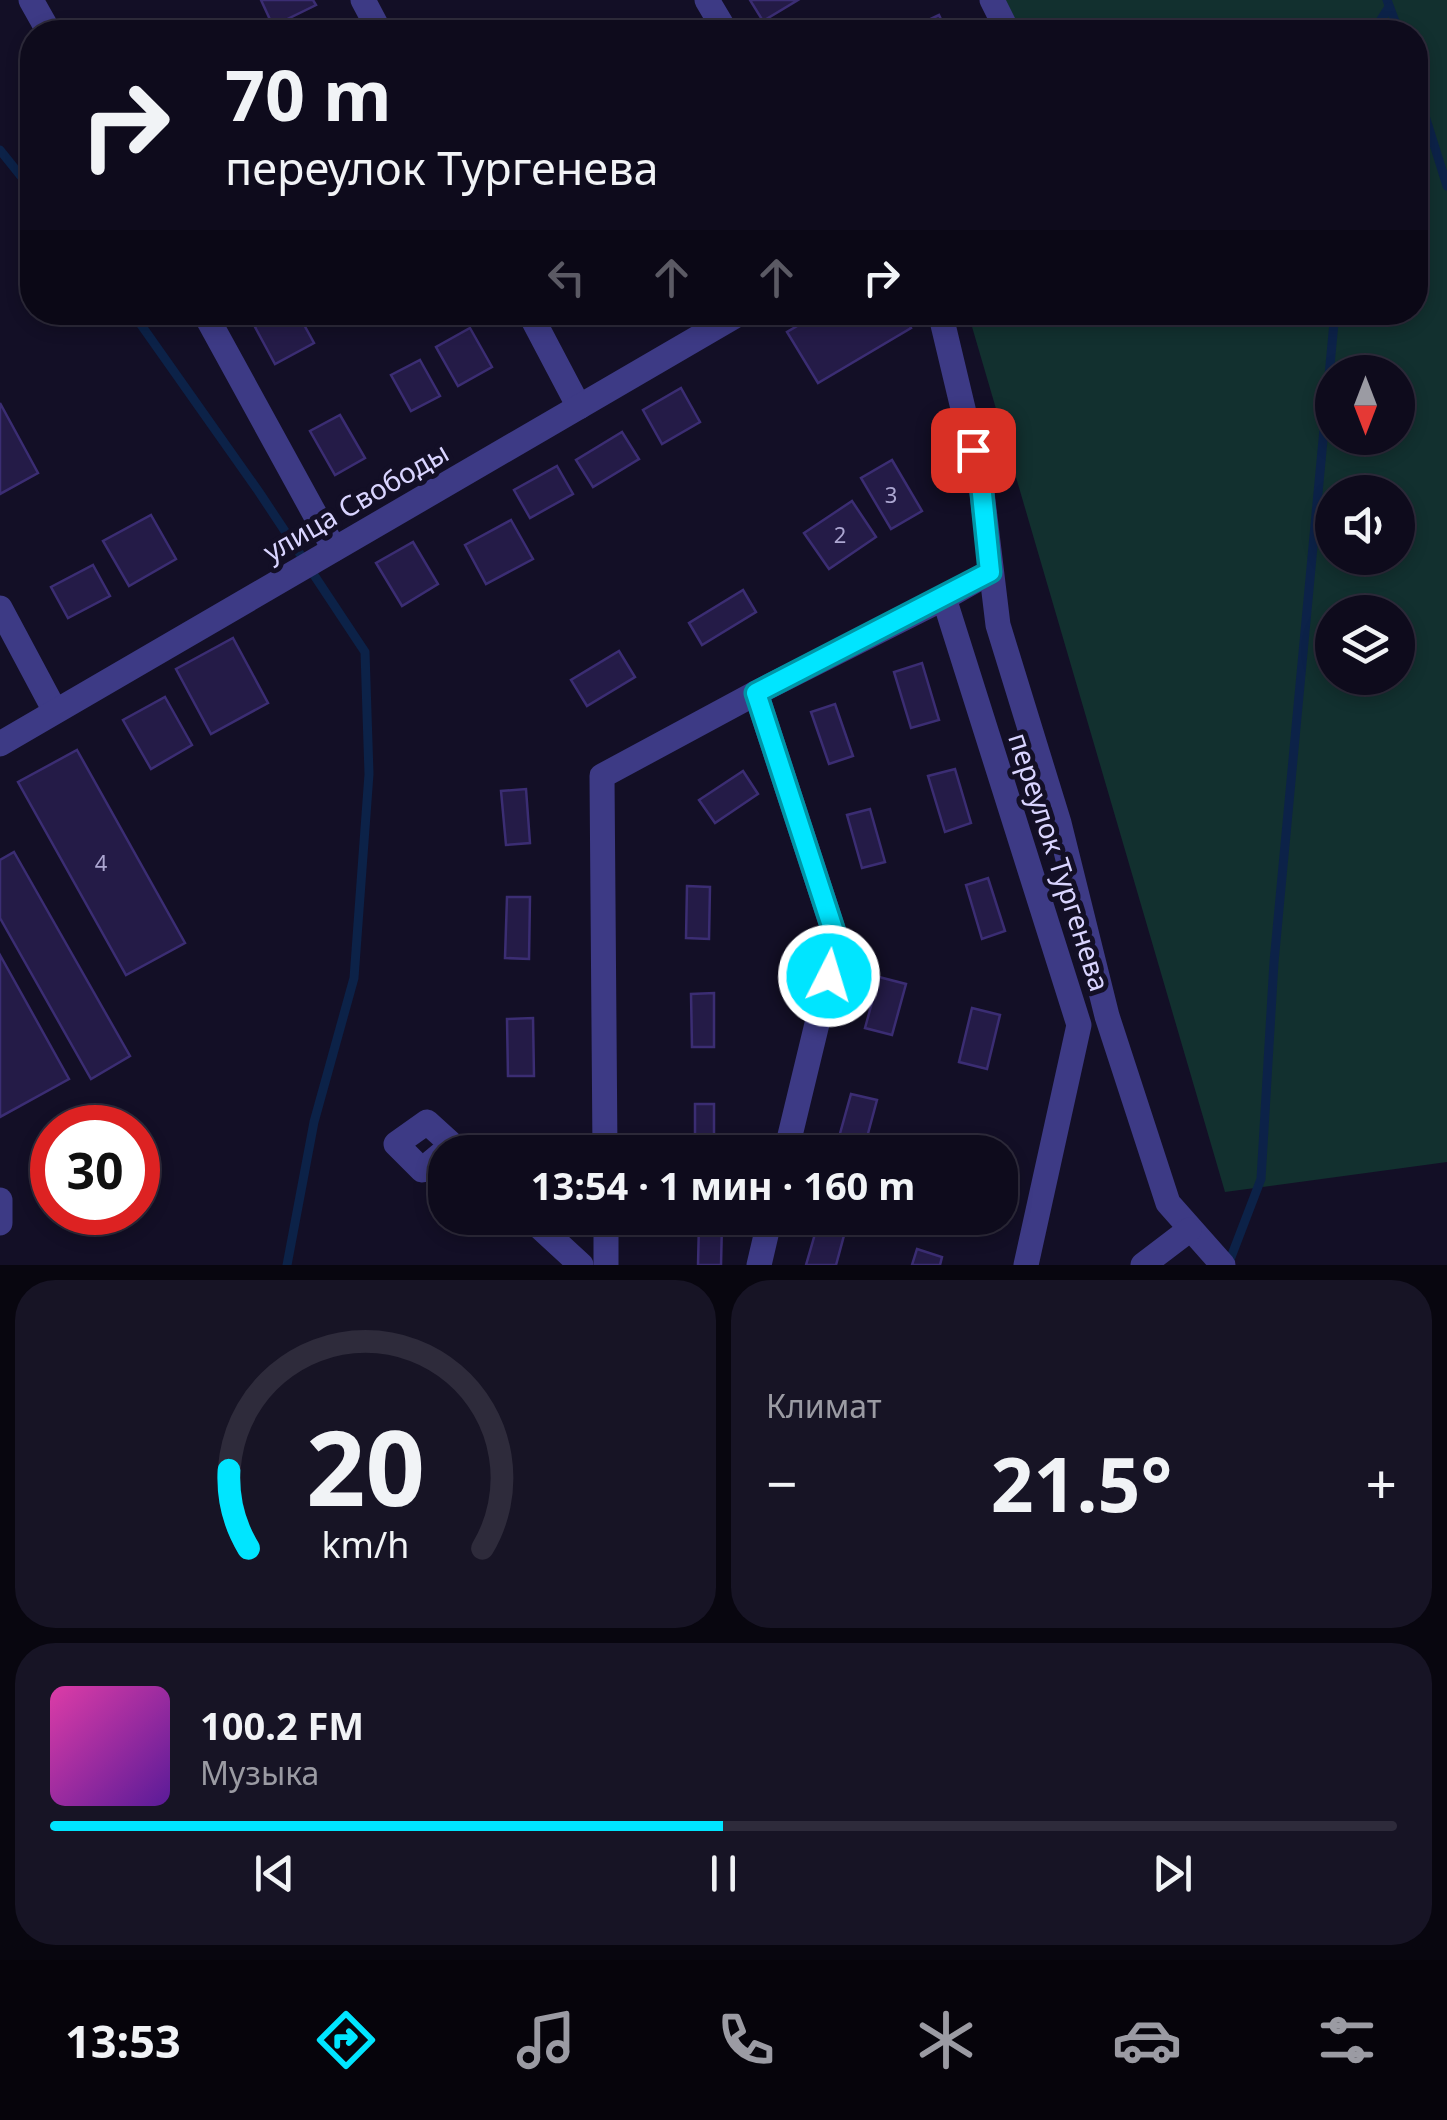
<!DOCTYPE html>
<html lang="ru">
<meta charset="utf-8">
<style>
:root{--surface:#0e0b1c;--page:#171425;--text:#f1f3f6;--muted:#9b9ba3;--line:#2e2b3b;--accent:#00e5ff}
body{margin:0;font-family:"Noto Sans",sans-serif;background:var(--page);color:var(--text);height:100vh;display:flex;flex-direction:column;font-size:38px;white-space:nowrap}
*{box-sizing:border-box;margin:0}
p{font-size:32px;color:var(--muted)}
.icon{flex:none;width:55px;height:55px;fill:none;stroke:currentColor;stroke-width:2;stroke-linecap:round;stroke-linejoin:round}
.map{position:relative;height:1265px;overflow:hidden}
.panel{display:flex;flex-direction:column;gap:15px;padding:15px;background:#08060f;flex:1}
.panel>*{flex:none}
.hud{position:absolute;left:20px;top:20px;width:1408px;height:305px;border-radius:40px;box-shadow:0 5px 15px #0003,0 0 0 2px var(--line);background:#0e0b1c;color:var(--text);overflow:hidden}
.needle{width:65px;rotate:180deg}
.tools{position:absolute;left:1315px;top:355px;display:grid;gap:20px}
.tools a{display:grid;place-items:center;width:100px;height:100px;border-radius:50%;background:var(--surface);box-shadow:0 5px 15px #0003,0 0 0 2px var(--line);font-size:50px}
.speed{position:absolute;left:30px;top:1105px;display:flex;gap:20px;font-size:50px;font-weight:700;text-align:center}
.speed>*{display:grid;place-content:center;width:130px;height:130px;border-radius:50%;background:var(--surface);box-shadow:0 5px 15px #0003,0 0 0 2px var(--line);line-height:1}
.speed .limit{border:15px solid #d22;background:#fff;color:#111}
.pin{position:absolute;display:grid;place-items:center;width:85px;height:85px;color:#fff;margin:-42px;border-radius:20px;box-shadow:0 5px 15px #0006}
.me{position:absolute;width:110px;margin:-55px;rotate:5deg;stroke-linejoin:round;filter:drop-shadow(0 0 8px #0008)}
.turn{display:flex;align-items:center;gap:35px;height:210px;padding:0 40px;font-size:45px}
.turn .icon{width:130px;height:130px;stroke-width:2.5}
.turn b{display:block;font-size:70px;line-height:85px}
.lanes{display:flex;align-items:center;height:95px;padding:0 40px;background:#0003;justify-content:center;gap:50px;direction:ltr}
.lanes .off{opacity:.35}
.big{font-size:75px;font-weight:700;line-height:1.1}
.panel .card{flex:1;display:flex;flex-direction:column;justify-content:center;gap:15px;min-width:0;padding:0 35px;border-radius:40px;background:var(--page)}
.panel .dial{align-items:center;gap:0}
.dial svg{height:260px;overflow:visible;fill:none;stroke:var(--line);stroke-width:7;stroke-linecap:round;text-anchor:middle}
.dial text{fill:var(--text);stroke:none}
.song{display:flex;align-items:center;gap:30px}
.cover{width:120px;height:120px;border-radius:15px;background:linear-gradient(135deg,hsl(320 70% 55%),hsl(270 70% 35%))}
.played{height:10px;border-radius:5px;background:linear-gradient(90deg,var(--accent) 50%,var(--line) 50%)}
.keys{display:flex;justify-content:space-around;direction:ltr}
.heat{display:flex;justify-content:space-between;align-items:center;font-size:55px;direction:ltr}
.panel .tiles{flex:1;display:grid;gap:15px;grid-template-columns:1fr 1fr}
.card:last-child{grid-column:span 2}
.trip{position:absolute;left:428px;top:1135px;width:590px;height:100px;border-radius:40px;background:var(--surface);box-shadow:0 5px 15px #0003,0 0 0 2px var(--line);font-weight:700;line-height:100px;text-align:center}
.dock{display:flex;height:160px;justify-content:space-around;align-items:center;background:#06040b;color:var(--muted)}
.dock .icon{width:70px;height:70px}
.dock .selected{color:var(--accent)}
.dock b{font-size:45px;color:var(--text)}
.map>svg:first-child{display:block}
</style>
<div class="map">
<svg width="1447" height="1265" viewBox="0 0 1447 1265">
<rect width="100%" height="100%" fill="#130f26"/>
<!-- green -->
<path fill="#12302f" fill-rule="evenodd" d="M1005 0H1447V1162L1225 1192 968 313 1415 312V32H1020ZM1332 372H1398V438H1332ZM1332 492H1398V558H1332ZM1332 612H1398V678H1332Z"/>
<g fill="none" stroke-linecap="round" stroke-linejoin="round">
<!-- stream -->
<g stroke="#0c2248" stroke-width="9">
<path d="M1387 0 1399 32"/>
<path d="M1373 32 1389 7"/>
<path d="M1415 84 1447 186"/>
<path d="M0 150 32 190"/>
<path d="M132 312 259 492 365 652 369 774 354 978 314 1122 287 1265"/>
<path d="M1228 1265 1261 1179 1274 962 1335 312"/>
</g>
</g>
<!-- building -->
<g fill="#241b47" stroke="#3b2d73" stroke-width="2.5">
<path d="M261 0H313L316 5 273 26Z"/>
<path d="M750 0H798L763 21Z"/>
<path d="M939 15 947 32H905V31Z"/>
<path d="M282 312H297L314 343 275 364 255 327Z"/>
<path d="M821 312H902L911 328 818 383 787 332Z"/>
<path d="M470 328 492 367 458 386 436 347Z"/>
<path d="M420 360 440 396 411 411 391 375Z"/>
<path d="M681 388 700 422 662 444 643 410Z"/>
<path d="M0 403 38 473 0 494Z"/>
<path d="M340 415 365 458 335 475 310 431Z"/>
<path d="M622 432 639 459 593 487 576 460Z"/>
<path d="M892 460 922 511 891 529 861 478Z"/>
<path d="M557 466 573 494 530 518 514 490Z"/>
<path d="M852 501 876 537 829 569 804 533Z"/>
<path d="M151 515 176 559 129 586 103 541Z"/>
<path d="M511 520 533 559 486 584 465 545Z"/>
<path d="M413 542 438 584 402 606 376 563Z"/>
<path d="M93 565 110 596 68 618 51 587Z"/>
<path d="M743 590 756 612 702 645 689 623Z"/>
<path d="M233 638 268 703 211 734 176 669Z"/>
<path d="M619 651 635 677 587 706 571 680Z"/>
<path d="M922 663 939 720 911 728 894 672Z"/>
<path d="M165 697 192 745 151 769 123 720Z"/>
<path d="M835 704 853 756 829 764 811 712Z"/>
<path d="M77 750 185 943 126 975 18 782Z"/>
<path d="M955 769 971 823 945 832 928 776Z"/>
<path d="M743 771 758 794 715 823 699 800Z"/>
<path d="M526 789 530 843 506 845 501 791Z"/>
<path d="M870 809 885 862 862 868 847 815Z"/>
<path d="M14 852 130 1056 91 1079 0 918V860Z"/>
<path d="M988 878 1005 931 982 939 966 885Z"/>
<path d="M687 886 710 887 709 939 686 938Z"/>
<path d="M507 897H530L529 959 505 958Z"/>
<path d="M0 955 69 1079 0 1117Z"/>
<path d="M879 977 906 984 892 1035 865 1028Z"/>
<path d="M714 993V1047H692L691 994Z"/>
<path d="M972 1008 1000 1015 987 1069 959 1062Z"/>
<path d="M533 1018 534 1076H508L507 1019Z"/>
<path d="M851 1094 877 1100 863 1152 836 1148Z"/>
<rect x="695" y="1104" width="19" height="48"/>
<path d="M939 1138 969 1146 967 1152H935Z"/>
<path d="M819 1220 846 1228 836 1265H806Z"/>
<path d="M699 1223H722L721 1265H698Z"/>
<path d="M917 1249 942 1257 940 1265H912Z"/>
</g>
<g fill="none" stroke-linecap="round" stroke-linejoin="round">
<!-- minor -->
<g stroke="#3d3a85" stroke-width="25">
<path d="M31 0 49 32"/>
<path d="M363 0 380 32"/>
<path d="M707 0 726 32"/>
<path d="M992 0 1008 32"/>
<path d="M204 312 334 549"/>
<path d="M529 312 579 407"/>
<path d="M940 312 981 484 998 625 1059 823 1107 1016 1168 1203 1223 1265"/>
<path d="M944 598 990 572"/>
<path d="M0 608 55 711"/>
<path d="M756 693 944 598 1079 1025 1026 1265"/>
<path d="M0 744 742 312"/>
<path d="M452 1145 422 1170 396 1144 427 1122 460 1152"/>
<path d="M605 1152 602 776 756 693 837 941 786 1152"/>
<path d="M0 1200V1223"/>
<path d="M530 1218 581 1265"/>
<path d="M606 1218V1265"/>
<path d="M759 1265 770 1218"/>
<path d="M1143 1265 1189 1230"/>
</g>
</g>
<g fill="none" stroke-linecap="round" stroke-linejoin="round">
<!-- route casing -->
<g stroke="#0095a6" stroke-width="25">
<path id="route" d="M829 976 837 941 756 693 990 572 981 484 973 450"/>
</g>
<!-- route -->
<use href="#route" stroke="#00e5ff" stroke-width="18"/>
</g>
<g text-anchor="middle" stroke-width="10" stroke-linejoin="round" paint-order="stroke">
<!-- number labels -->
<g font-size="22" fill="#aca6d1">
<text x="891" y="503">3</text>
<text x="840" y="543">2</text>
<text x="101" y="871">4</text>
</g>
<!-- street labels -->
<g font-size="28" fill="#d9d4ff" stroke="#130f26">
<text transform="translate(356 502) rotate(-30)" y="10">улица Свободы</text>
<text transform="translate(1059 862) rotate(72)" y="10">переулок Тургенева</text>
</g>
</g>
</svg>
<div class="tools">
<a><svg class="needle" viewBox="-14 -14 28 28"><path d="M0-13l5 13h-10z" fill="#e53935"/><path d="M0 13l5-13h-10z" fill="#9b9ba3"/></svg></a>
<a><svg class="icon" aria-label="sound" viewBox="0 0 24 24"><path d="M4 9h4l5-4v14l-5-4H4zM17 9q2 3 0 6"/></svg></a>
<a><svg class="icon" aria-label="layers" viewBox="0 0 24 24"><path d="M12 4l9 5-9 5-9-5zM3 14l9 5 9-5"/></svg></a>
</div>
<div class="speed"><div class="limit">30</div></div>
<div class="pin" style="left:973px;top:450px;background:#d93025"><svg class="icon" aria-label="arrive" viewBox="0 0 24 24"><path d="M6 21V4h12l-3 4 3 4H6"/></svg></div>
<svg class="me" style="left:829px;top:976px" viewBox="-20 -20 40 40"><circle r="17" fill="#00e5ff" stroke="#fff" stroke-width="3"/><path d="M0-11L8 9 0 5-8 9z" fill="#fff"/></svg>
<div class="trip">13:54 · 1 мин · 160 m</div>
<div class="hud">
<div class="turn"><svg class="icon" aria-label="right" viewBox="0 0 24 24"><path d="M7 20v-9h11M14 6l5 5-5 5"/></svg><div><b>70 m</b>переулок Тургенева</div></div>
<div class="lanes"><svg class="icon off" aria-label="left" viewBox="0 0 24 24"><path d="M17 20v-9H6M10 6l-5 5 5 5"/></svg><svg class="icon off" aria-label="ahead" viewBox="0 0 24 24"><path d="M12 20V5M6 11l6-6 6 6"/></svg><svg class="icon off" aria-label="ahead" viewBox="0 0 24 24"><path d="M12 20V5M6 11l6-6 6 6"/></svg><svg class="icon" aria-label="right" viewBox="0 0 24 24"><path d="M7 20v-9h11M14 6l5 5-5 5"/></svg></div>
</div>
</div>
<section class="panel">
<div class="tiles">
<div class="card dial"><svg viewBox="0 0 100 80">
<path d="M14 69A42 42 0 1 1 86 69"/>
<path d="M14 69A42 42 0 0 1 8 45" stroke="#00e5ff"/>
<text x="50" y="56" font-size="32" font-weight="700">20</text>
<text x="50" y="72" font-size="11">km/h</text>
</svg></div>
<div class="card"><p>Климат</p>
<div class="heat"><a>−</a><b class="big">21.5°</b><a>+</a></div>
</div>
<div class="card">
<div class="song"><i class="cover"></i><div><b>100.2 FM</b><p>Музыка</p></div></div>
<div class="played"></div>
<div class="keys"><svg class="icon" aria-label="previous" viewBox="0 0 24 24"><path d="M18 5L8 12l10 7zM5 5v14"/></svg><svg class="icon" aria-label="pause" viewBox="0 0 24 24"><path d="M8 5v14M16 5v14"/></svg><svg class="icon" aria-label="next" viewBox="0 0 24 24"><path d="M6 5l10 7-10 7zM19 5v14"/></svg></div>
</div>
</div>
</section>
<nav class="dock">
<b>13:53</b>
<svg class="icon selected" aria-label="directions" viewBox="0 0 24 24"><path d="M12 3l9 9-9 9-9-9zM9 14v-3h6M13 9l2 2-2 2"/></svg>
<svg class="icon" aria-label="music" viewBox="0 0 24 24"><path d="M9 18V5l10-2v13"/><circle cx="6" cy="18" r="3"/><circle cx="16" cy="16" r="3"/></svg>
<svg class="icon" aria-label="phone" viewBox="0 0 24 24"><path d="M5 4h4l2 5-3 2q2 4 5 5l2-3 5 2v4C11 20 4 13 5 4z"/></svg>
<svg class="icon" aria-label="climate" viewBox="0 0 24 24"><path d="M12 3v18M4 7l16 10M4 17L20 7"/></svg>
<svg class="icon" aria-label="car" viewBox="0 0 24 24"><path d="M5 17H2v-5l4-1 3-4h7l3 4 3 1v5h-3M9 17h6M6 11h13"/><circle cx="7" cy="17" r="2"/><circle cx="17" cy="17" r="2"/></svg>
<svg class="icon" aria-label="filters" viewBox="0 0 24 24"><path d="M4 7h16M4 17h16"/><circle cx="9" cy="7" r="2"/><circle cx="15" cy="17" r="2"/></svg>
</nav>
